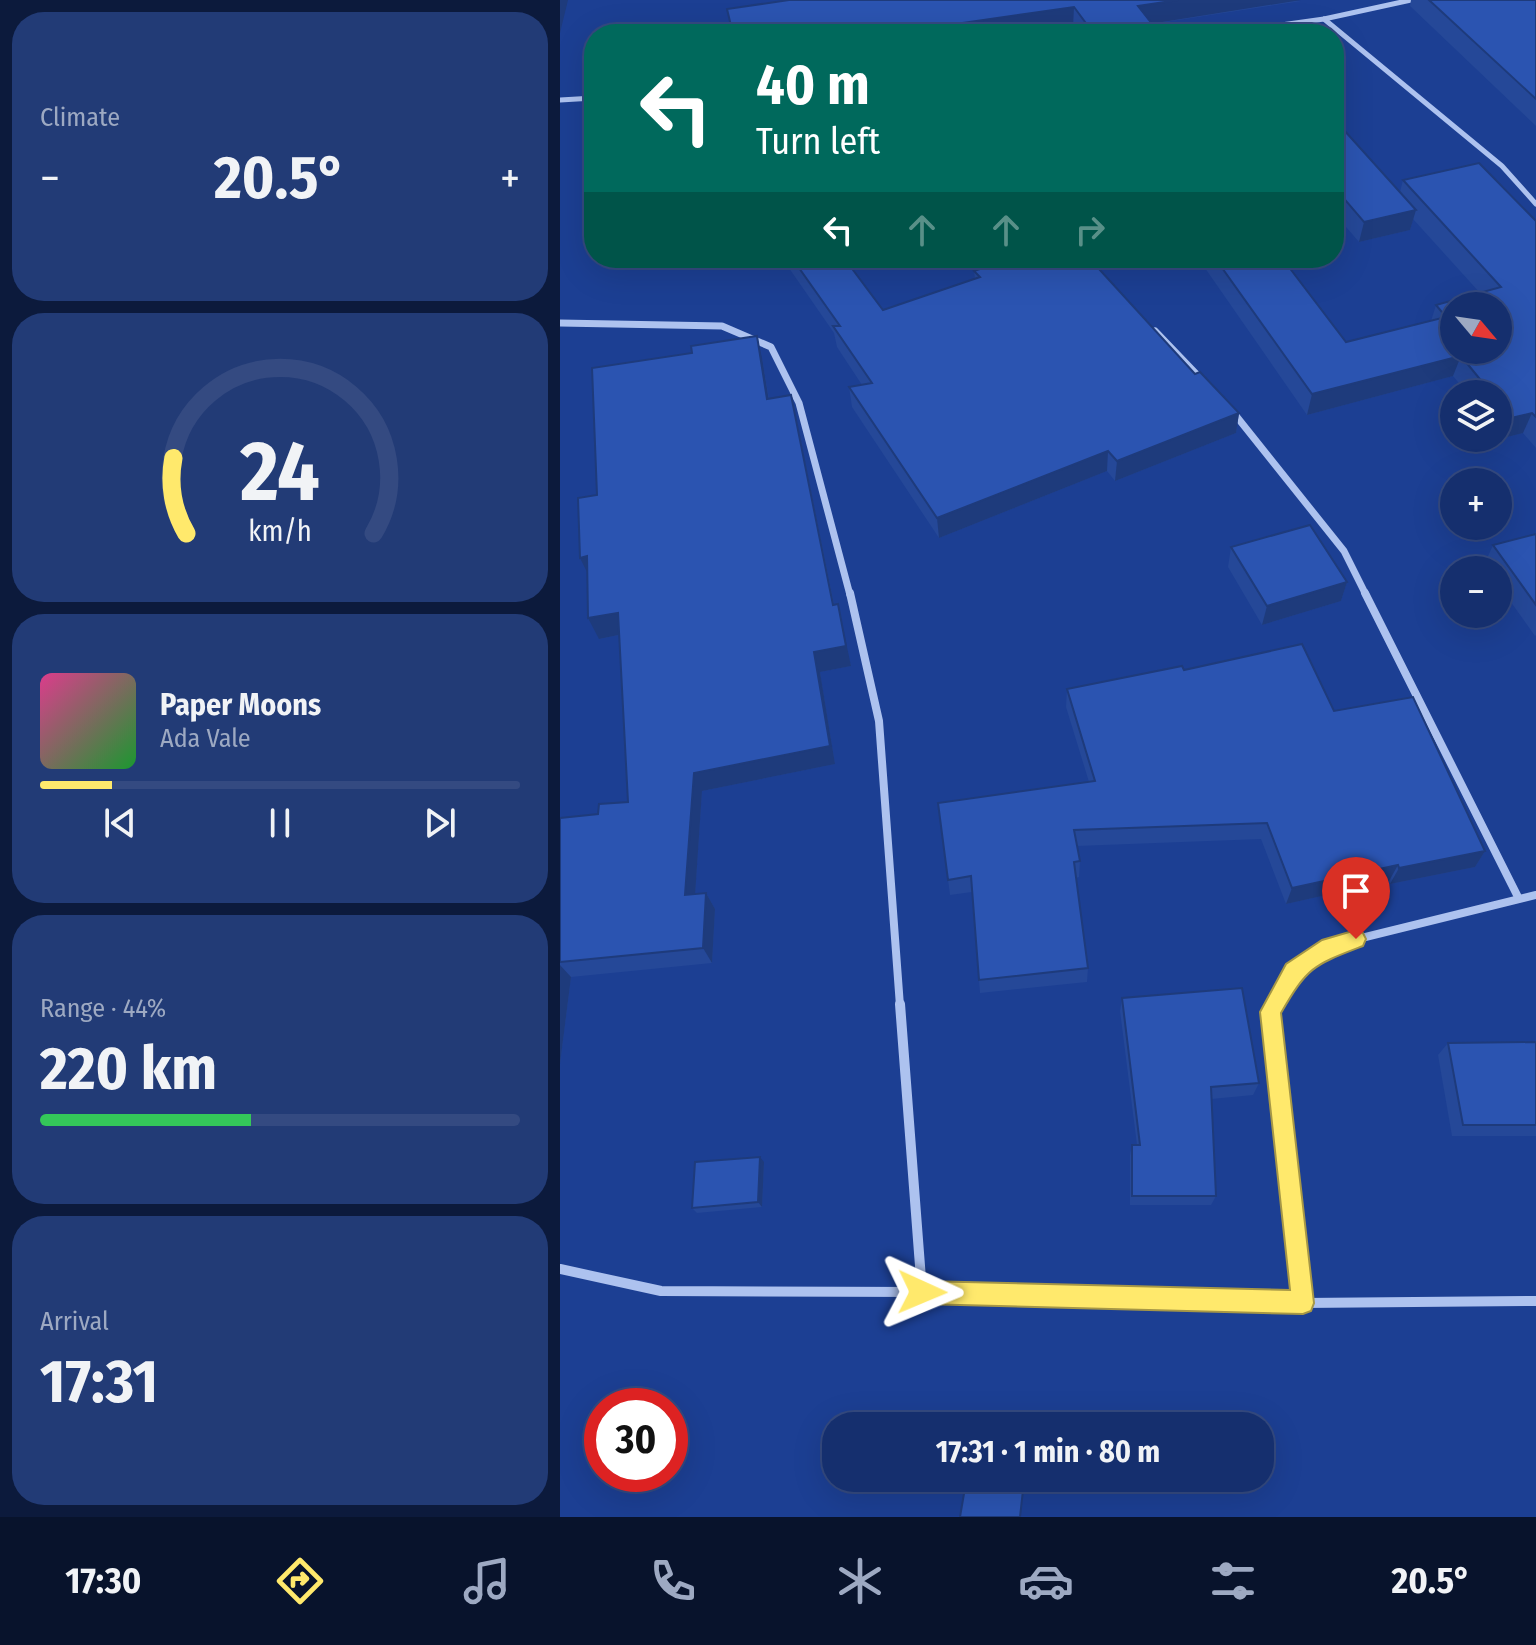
<!DOCTYPE html>
<meta charset="utf-8">
<style>
:root{--surface:#152f6e;--page:#223b76;--text:#f1f3f6;--muted:#9da9c2;--line:#344a81;--accent:#ffe96c}
body{margin:0;font-family:"Fira Sans Condensed",sans-serif;background:var(--page);color:var(--text);height:100vh;display:flex;flex-direction:column;font-size:30px;white-space:nowrap}
*{box-sizing:border-box;margin:0}
p{font-size:26px;color:var(--muted)}
.icon{flex:none;width:44px;height:44px;fill:none;stroke:currentColor;stroke-width:2;stroke-linecap:round;stroke-linejoin:round}
.map{position:relative;flex:1;overflow:hidden}
.drawer{display:flex;flex-direction:column;gap:12px;padding:12px;background:#0c1a3c;width:560px}
.drawer>*{flex:none}
.hud{position:absolute;left:24px;top:24px;width:760px;height:244px;border-radius:32px;box-shadow:0 8px 32px #0002,0 0 0 2px var(--line);background:#00695c;color:#fff;overflow:hidden}
.needle{width:52px;rotate:119deg}
.fabs{position:absolute;left:880px;top:292px;display:grid;gap:16px}
.fabs a{display:grid;place-items:center;width:72px;height:72px;border-radius:50%;background:var(--surface);box-shadow:0 8px 32px #0002,0 0 0 2px var(--line);font-size:40px}
.speed{position:absolute;left:24px;top:1388px;display:flex;gap:16px;font-size:40px;font-weight:700;text-align:center}
.speed>*{display:grid;place-content:center;width:104px;height:104px;border-radius:50%;background:var(--surface);box-shadow:0 8px 32px #0002,0 0 0 2px var(--line);line-height:1}
.speed .limit{border:12px solid #d22;background:#fff;color:#111}
.pin{position:absolute;display:grid;place-items:center;width:68px;height:68px;color:#fff;margin:-82px -34px;border-radius:50% 50% 50% 0;rotate:-45deg;box-shadow:0 0 8px #0007}
.pin .icon{rotate:45deg}
.me{position:absolute;width:88px;margin:-44px;rotate:91deg;stroke-linejoin:round;filter:drop-shadow(0 0 6px #0008)}
.turn{display:flex;align-items:center;gap:28px;height:168px;padding:0 40px;font-size:36px}
.turn .icon{width:104px;height:104px;stroke-width:2.5}
.turn b{display:block;font-size:56px;line-height:68px}
.lanes{display:flex;align-items:center;height:76px;padding:0 40px;background:#0003;justify-content:center;gap:40px;direction:ltr}
.lanes .off{opacity:.35}
.big{font-size:60px;font-weight:700;line-height:1.1}
.drawer .widget{flex:1;display:flex;flex-direction:column;justify-content:center;gap:12px;min-width:0;padding:0 28px;border-radius:32px;background:var(--page)}
.drawer .dial{align-items:center;gap:0}
.dial svg{height:208px;overflow:visible;fill:none;stroke:var(--line);stroke-width:7;stroke-linecap:round;text-anchor:middle}
.dial text{fill:var(--text);stroke:none}
.song{display:flex;align-items:center;gap:24px}
.cover{width:96px;height:96px;border-radius:12px;background:linear-gradient(135deg,hsl(330 70% 55%),hsl(130 70% 35%))}
.played{height:8px;border-radius:4px;background:linear-gradient(90deg,var(--accent) 15%,var(--line) 15%)}
.keys{display:flex;justify-content:space-around;direction:ltr}
.heat{display:flex;justify-content:space-between;align-items:center;font-size:44px;direction:ltr}
.charge{height:12px;border-radius:6px;background:linear-gradient(90deg,#34c759 44%,var(--line) 0)}
.trip{position:absolute;left:262px;top:1412px;width:452px;height:80px;border-radius:32px;background:var(--surface);box-shadow:0 8px 32px #0002,0 0 0 2px var(--line);font-weight:700;line-height:80px;text-align:center}
.tabs{display:flex;height:128px;justify-content:space-around;align-items:center;background:#08132c;color:var(--muted)}
.tabs .icon{width:56px;height:56px}
.tabs .active{color:var(--accent)}
.tabs b{font-size:36px;color:var(--text)}
main{display:flex;flex:1;min-height:0}
.map>svg:first-child{display:block}
</style>
<main>
<section class="drawer">
<div class="widget"><p>Climate</p>
<div class="heat"><a>−</a><b class="big">20.5°</b><a>+</a></div>
</div>
<div class="widget dial"><svg viewBox="0 0 100 80">
<path d="M14 69A42 42 0 1 1 86 69"/>
<path d="M14 69A42 42 0 0 1 9 40" stroke="#ffe96c"/>
<text x="50" y="56" font-size="32" font-weight="700">24</text>
<text x="50" y="72" font-size="11">km/h</text>
</svg></div>
<div class="widget">
<div class="song"><i class="cover"></i><div><b>Paper Moons</b><p>Ada Vale</p></div></div>
<div class="played"></div>
<div class="keys"><svg class="icon" aria-label="previous" viewBox="0 0 24 24"><path d="M18 5L8 12l10 7zM5 5v14"/></svg><svg class="icon" aria-label="pause" viewBox="0 0 24 24"><path d="M8 5v14M16 5v14"/></svg><svg class="icon" aria-label="next" viewBox="0 0 24 24"><path d="M6 5l10 7-10 7zM19 5v14"/></svg></div>
</div>
<div class="widget"><p>Range · 44%</p><b class="big">220 km</b><div class="charge"></div></div>
<div class="widget"><p>Arrival</p><b class="big">17:31</b></div>
</section>
<div class="map">
<svg width="976" height="1517" viewBox="0 0 976 1517">
<rect width="100%" height="100%" fill="#1c3f93"/>
<g fill="none" stroke-linecap="round" stroke-linejoin="round">
<!-- minor-far3 -->
<g stroke="#adc2ef" stroke-width="5">
<path d="M764 19 942 166 976 204"/>
<path d="M655 34 764 19 851 0"/>
<path d="M0 100 34 98"/>
</g>
<!-- minor-far2 -->
<g stroke="#adc2ef" stroke-width="7">
<path d="M0 323 162 326 211 347 239 403 290 595"/>
<path d="M595 331 641 379"/>
<path d="M673 412 784 551 806 595"/>
</g>
<!-- minor-far1 -->
<g stroke="#adc2ef" stroke-width="8">
<path d="M290 593 319 721 340 1006"/>
<path d="M805 593 958 897"/>
<path d="M715 1006 734 971 769 946 976 895"/>
</g>
<!-- minor -->
<g stroke="#adc2ef" stroke-width="10">
<path d="M340 1004 362 1292"/>
<path d="M716 1004 711 1012 743 1303"/>
<path d="M0 1269 101 1291 362 1292 743 1303 976 1301"/>
</g>
</g>
<!-- wall -->
<g fill="#254898">
<path d="M851 0H976V126L850 6Z"/>
<path d="M741 1 592 24 600 34H518L513 27 467 34H173L167 9Z"/>
<path d="M774 119 840 192 843 180 976 221V448L963 433 943 438 938 432V394H908L893 376 747 415 638 258H722L786 342 871 321 876 305 920 293 853 219 850 230 799 242 774 213Z"/>
<path d="M222 258H284L323 310 415 279 414 271 444 261 442 258H529L635 374 679 413 676 433 555 481 547 471 379 538 292 407 289 387 302 385 277 347 274 333Z"/>
<path d="M202 358 209 399 236 417 274 604 291 666 260 672 275 764 142 791 135 894 146 893 155 909 152 963 11 977 0 1064V818L38 814 68 802 59 635 39 639 37 495Z"/>
<path d="M976 534V635L975 636 938 584V570H928L924 565 933 545Z"/>
<path d="M671 547 787 582 781 601 702 625 668 567Z"/>
<path d="M624 670 774 711 925 851 915 867 830 884 829 881 726 904 701 839 517 846 520 861 519 877 516 878 528 968 527 982 420 993 412 892 390 895 378 803 529 782 506 707 507 689Z"/>
<path d="M562 998 699 1083 693 1095 651 1099 656 1196 651 1205H570V1155L572 1145H577L560 1011Z"/>
<path d="M976 1042V1136H892L878 1055 888 1043Z"/>
<path d="M204 1162 202 1207 137 1213 132 1208Z"/>
</g>
<!-- shaded-wall -->
<g fill="#1e3b7c">
<path d="M0 0H8L0 33Z"/>
<path d="M618 0H741L577 26 578 6Z"/>
<path d="M514 7 513 27 467 34H326Z"/>
<path d="M856 210 850 230 799 242 804 222Z"/>
<path d="M197 336 202 358 212 420 207 399Z"/>
<path d="M901 356 893 376 747 415 752 394Z"/>
<path d="M679 413 676 433 555 481 557 461Z"/>
<path d="M972 413 963 433 943 438 951 418Z"/>
<path d="M548 451 547 471 379 538 377 518Z"/>
<path d="M27 556 30 578 20 558Z"/>
<path d="M787 582 781 601 702 625 707 606Z"/>
<path d="M278 604 291 666 260 672 275 764 142 791 134 911 125 895 134 773 254 652Z"/>
<path d="M58 613 68 633 39 639 28 618Z"/>
<path d="M925 851 915 867 830 884 839 868Z"/>
<path d="M838 865 829 881 726 904 732 888Z"/>
<path d="M146 893 155 909 152 963 143 948Z"/>
<path d="M0 965 11 977 0 1064Z"/>
<path d="M200 1157 204 1162 202 1207 198 1202Z"/>
</g>
<!-- building -->
<g fill="#2b54b1" stroke="#1e3b7c" stroke-width="2" fill-rule="evenodd">
<path d="M229 0H618L578 6 600 34H534L514 7 326 34H173L167 9Z"/>
<path d="M869 0H976V99Z"/>
<path d="M774 119 856 210 804 222 774 187Z"/>
<path d="M919 163 976 221V417L972 413 951 418 938 401V394H932L901 356 752 394 655 258H722L786 342 886 317 876 305 941 287 843 180ZM894 306H938V350H894Z"/>
<path d="M232 258H284L323 310 420 277 414 271 452 258H529L635 374 640 372 679 413 557 461 548 451 377 518 289 387 312 383 273 326H280Z"/>
<path d="M197 336 207 399 231 395 273 605 278 604 286 646 254 652 270 746 134 773 125 895 146 893 143 948 0 962V818L38 814 39 804 68 802 58 613 28 618 27 556 20 558 18 498 37 495 32 368 132 353 131 346Z"/>
<path d="M750 525 787 582 707 606 671 547Z"/>
<path d="M976 534V605L933 545Z"/>
<path d="M742 644 774 711 853 697 925 851 839 868 838 865 732 888 707 823 514 830 520 861 514 862 528 968 419 980 411 876 388 880 378 803 535 781 507 689 622 666 624 670Z"/>
<path d="M682 988 699 1083 651 1087 656 1196H572V1145H580L562 998Z"/>
<path d="M976 1042V1125H903L888 1043Z"/>
<path d="M200 1157 198 1202 132 1208 135 1162Z"/>
<path d="M406 1482 463 1490 460 1517H400Z"/>
</g>
<!-- route -->
<path fill="#ffe96c" stroke="#a69746" stroke-width="2" d="M796 930 803 933 806 939 803 946C754 965 748 966 721 1013L754 1303 751 1311 743 1314 362 1304 354 1301 350 1292 354 1284 362 1281 730 1290 700 1012 726 964 762 940Z"/>
</svg>
<div class="fabs">
<a><svg class="needle" viewBox="-14 -14 28 28"><path d="M0-13l5 13h-10z" fill="#e53935"/><path d="M0 13l5-13h-10z" fill="#9da9c2"/></svg></a>
<a><svg class="icon" aria-label="layers" viewBox="0 0 24 24"><path d="M12 4l9 5-9 5-9-5zM3 14l9 5 9-5"/></svg></a>
<a>+</a>
<a>−</a>
</div>
<div class="speed"><div class="limit">30</div></div>
<div class="pin" style="left:796px;top:939px;background:#d93025"><svg class="icon" aria-label="arrive" viewBox="0 0 24 24"><path d="M6 21V4h12l-3 4 3 4H6"/></svg></div>
<svg class="me" style="left:362px;top:1292px" viewBox="-20 -20 40 40"><path d="M0-17L14 15 0 8-14 15z" fill="#ffe96c" stroke="#fff" stroke-width="4"/></svg>
<div class="trip">17:31 · 1 min · 80 m</div>
<div class="hud">
<div class="turn"><svg class="icon" aria-label="left" viewBox="0 0 24 24"><path d="M17 20v-9H6M10 6l-5 5 5 5"/></svg><div><b>40 m</b>Turn left</div></div>
<div class="lanes"><svg class="icon" aria-label="left" viewBox="0 0 24 24"><path d="M17 20v-9H6M10 6l-5 5 5 5"/></svg><svg class="icon off" aria-label="ahead" viewBox="0 0 24 24"><path d="M12 20V5M6 11l6-6 6 6"/></svg><svg class="icon off" aria-label="ahead" viewBox="0 0 24 24"><path d="M12 20V5M6 11l6-6 6 6"/></svg><svg class="icon off" aria-label="right" viewBox="0 0 24 24"><path d="M7 20v-9h11M14 6l5 5-5 5"/></svg></div>
</div>
</div>
</main>
<nav class="tabs">
<b>17:30</b>
<svg class="icon active" aria-label="directions" viewBox="0 0 24 24"><path d="M12 3l9 9-9 9-9-9zM9 14v-3h6M13 9l2 2-2 2"/></svg>
<svg class="icon" aria-label="music" viewBox="0 0 24 24"><path d="M9 18V5l10-2v13"/><circle cx="6" cy="18" r="3"/><circle cx="16" cy="16" r="3"/></svg>
<svg class="icon" aria-label="phone" viewBox="0 0 24 24"><path d="M5 4h4l2 5-3 2q2 4 5 5l2-3 5 2v4C11 20 4 13 5 4z"/></svg>
<svg class="icon" aria-label="climate" viewBox="0 0 24 24"><path d="M12 3v18M4 7l16 10M4 17L20 7"/></svg>
<svg class="icon" aria-label="car" viewBox="0 0 24 24"><path d="M5 17H2v-5l4-1 3-4h7l3 4 3 1v5h-3M9 17h6M6 11h13"/><circle cx="7" cy="17" r="2"/><circle cx="17" cy="17" r="2"/></svg>
<svg class="icon" aria-label="filters" viewBox="0 0 24 24"><path d="M4 7h16M4 17h16"/><circle cx="9" cy="7" r="2"/><circle cx="15" cy="17" r="2"/></svg>
<b>20.5°</b>
</nav>
